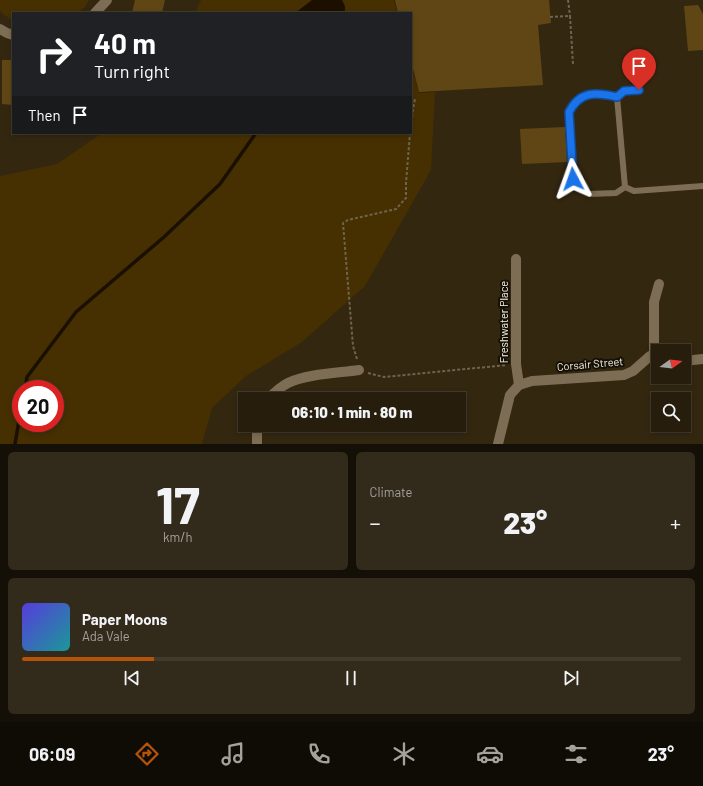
<!DOCTYPE html>
<meta charset="utf-8">
<style>
:root{--surface:#261d0c;--page:#322a1a;--text:#f1f3f6;--muted:#a4a29d;--line:#423b2d;--accent:#b45309}
body{margin:0;font-family:Barlow,sans-serif;background:var(--page);color:var(--text);height:100vh;display:flex;flex-direction:column;font-size:15px;white-space:nowrap}
*{box-sizing:border-box;margin:0}
p{font-size:13px;color:var(--muted)}
.icon{flex:none;width:22px;height:22px;fill:none;stroke:currentColor;stroke-width:2;stroke-linecap:round;stroke-linejoin:round}
.map{position:relative;height:444px;overflow:hidden}
.details{display:flex;flex-direction:column;gap:8px;padding:8px;background:#151007;flex:1}
.details>*{flex:none}
.banner{position:absolute;left:12px;top:12px;width:400px;height:122px;border-radius:0px;box-shadow:0 2px 6px #0003,0 0 0 1px var(--line);background:#202124;color:#fff;overflow:hidden}
.needle{width:26px;rotate:75deg}
.fabs{position:absolute;left:651px;top:344px;display:grid;gap:8px}
.fabs a{display:grid;place-items:center;width:40px;height:40px;border-radius:0px;background:var(--surface);box-shadow:0 2px 6px #0003,0 0 0 1px var(--line);font-size:20px}
.speed{position:absolute;left:12px;top:380px;display:flex;gap:8px;font-size:20px;font-weight:700;text-align:center}
.speed>*{display:grid;place-content:center;width:52px;height:52px;border-radius:50%;background:var(--surface);box-shadow:0 2px 6px #0003,0 0 0 1px var(--line);line-height:1}
.speed .limit{border:6px solid #d22;background:#fff;color:#111}
.pin{position:absolute;display:grid;place-items:center;width:34px;height:34px;color:#fff;margin:-41px -17px;border-radius:50% 50% 50% 0;rotate:-45deg;box-shadow:0 0 4px #0007}
.pin .icon{rotate:45deg}
.me{position:absolute;width:44px;margin:-22px;rotate:356deg;stroke-linejoin:round;filter:drop-shadow(0 0 3px #0008)}
.turn{display:flex;align-items:center;gap:14px;height:84px;padding:0 16px;font-size:18px}
.turn .icon{width:52px;height:52px;stroke-width:2.5}
.turn b{display:block;font-size:28px;line-height:34px}
.then{display:flex;align-items:center;height:38px;padding:0 16px;background:#0003;gap:8px;font-size:15px}
.big{font-size:30px;font-weight:800;line-height:1.1}
.details .tile{flex:1;display:flex;flex-direction:column;justify-content:center;gap:6px;min-width:0;padding:0 14px;border-radius:6px;background:var(--page)}
.details .dial{align-items:center;gap:0}
.dial b{font-size:52px;line-height:1}
.song{display:flex;align-items:center;gap:12px}
.cover{width:48px;height:48px;border-radius:6px;background:linear-gradient(135deg,hsl(250 70% 55%),hsl(180 70% 35%))}
.played{height:4px;border-radius:2px;background:linear-gradient(90deg,var(--accent) 20%,var(--line) 20%)}
.keys{display:flex;justify-content:space-around;direction:ltr}
.heat{display:flex;justify-content:space-between;align-items:center;font-size:22px;direction:ltr}
.details .tiles{flex:1;display:grid;gap:8px;grid-template-columns:1fr 1fr}
.tile:last-child{grid-column:span 2}
.trip{position:absolute;left:238px;top:392px;width:228px;height:40px;border-radius:0px;background:var(--surface);box-shadow:0 2px 6px #0003,0 0 0 1px var(--line);font-weight:800;line-height:40px;text-align:center}
.tab-bar{display:flex;height:64px;justify-content:space-around;align-items:center;background:#0f0c05;color:var(--muted)}
.tab-bar .icon{width:28px;height:28px}
.tab-bar .on{color:var(--accent)}
.tab-bar b{font-size:18px;color:var(--text)}
.map>svg:first-child{display:block}
</style>
<div class="map">
<svg width="703" height="444" viewBox="0 0 703 444">
<rect width="100%" height="100%" fill="#332710"/>
<!-- green -->
<g fill="#463002" fill-rule="evenodd">
<path d="M0 0H89L84 8 76 13H13V21L3 14 0 10Z"/>
<path d="M201 0H394L397 13H195Z"/>
<path d="M411 65 419 93 435 92 431 170 365 286 302 342 246 376 212 408 202 444H0V176L57 164 102 133H411ZM21 389H55V423H21Z"/>
</g>
<!-- water -->
<path fill="#1b1000" d="M312 0H342L345 6V13H295Z"/>
<g fill="none" stroke-linecap="round" stroke-linejoin="round">
<!-- stream -->
<g stroke="#1b1000" stroke-width="3.5">
<path d="M25 389 27 377 76 312 164 237 220 184 256 133"/>
<path d="M15 444 21 409"/>
</g>
</g>
<!-- building -->
<g fill="#614615">
<path d="M135 0H165L162 13H132Z"/>
<path d="M395 0H549L551 23 538 25 543 85 419 92 411 61V13H398Z"/>
<path d="M698 5 703 14V50L688 51 684 6Z"/>
<path d="M2 60H13V105L2 104Z"/>
<path d="M565 127 567 162 522 164 520 129Z"/>
</g>
<g fill="none" stroke-linecap="round" stroke-linejoin="round">
<!-- path -->
<g stroke="#6f644f" stroke-width="2" stroke-dasharray="3 2" stroke-linecap="butt">
<path d="M568 0 570 16"/>
<path d="M550 17 570 16 573 64"/>
<path d="M411 127 413 109 415 99"/>
<path d="M357 359 353 346 343 223 348 220 396 209 406 198V183L410 133"/>
<path d="M368 373 384 377 507 365"/>
</g>
<!-- service -->
<g stroke="#7d6d54" stroke-width="6">
<path d="M617 97 625 187 634 191 703 186"/>
<path d="M625 187 616 193 589 194 581 190 573 179 569 112C580 91 595 92 617 97L624 91 639 90"/>
</g>
<!-- minor -->
<g stroke="#7d6d54" stroke-width="10">
<path d="M95 13 107 0"/>
<path d="M0 29 7 33 13 35"/>
<path d="M516 259V364L519 385"/>
<path d="M654 355V302L659 284"/>
<path d="M684 361 703 359"/>
<path d="M268 399C274 393 280 387 288 383 306 374 338 373 359 370"/>
<path d="M257 444V425"/>
<path d="M498 444 510 395 519 385 532 381 624 375 633 371 650 356 658 355"/>
</g>
</g>
<g fill="none" stroke-linecap="round" stroke-linejoin="round">
<!-- route casing -->
<g stroke="#114b97" stroke-width="10">
<path id="route" d="M573 179 569 112C580 91 595 92 617 97L624 91 639 90"/>
</g>
<!-- route -->
<use href="#route" stroke="#1a73e8" stroke-width="7"/>
</g>
<g text-anchor="middle" stroke-width="4" stroke-linejoin="round" paint-order="stroke">
<!-- street labels -->
<g font-size="11" fill="#f8f0e2" stroke="#161107">
<text transform="translate(504 322) rotate(-90)" y="4">Freshwater Place</text>
<text transform="translate(590 364) rotate(-5)" y="4">Corsair Street</text>
</g>
</g>
</svg>
<div class="fabs">
<a><svg class="needle" viewBox="-14 -14 28 28"><path d="M0-13l5 13h-10z" fill="#e53935"/><path d="M0 13l5-13h-10z" fill="#a4a29d"/></svg></a>
<a><svg class="icon" aria-label="search" viewBox="0 0 24 24"><circle cx="10" cy="10" r="6"/><path d="M15 15l6 6"/></svg></a>
</div>
<div class="speed"><div class="limit">20</div></div>
<div class="pin" style="left:639px;top:90px;background:#d93025"><svg class="icon" aria-label="arrive" viewBox="0 0 24 24"><path d="M6 21V4h12l-3 4 3 4H6"/></svg></div>
<svg class="me" style="left:573px;top:179px" viewBox="-20 -20 40 40"><path d="M0-17L14 15 0 8-14 15z" fill="#1a73e8" stroke="#fff" stroke-width="4"/></svg>
<div class="trip">06:10 · 1 min · 80 m</div>
<div class="banner">
<div class="turn"><svg class="icon" aria-label="right" viewBox="0 0 24 24"><path d="M7 20v-9h11M14 6l5 5-5 5"/></svg><div><b>40 m</b>Turn right</div></div>
<div class="then">Then<svg class="icon" aria-label="arrive" viewBox="0 0 24 24"><path d="M6 21V4h12l-3 4 3 4H6"/></svg></div>
</div>
</div>
<section class="details">
<div class="tiles">
<div class="tile dial"><b>17</b><p>km/h</p></div>
<div class="tile"><p>Climate</p>
<div class="heat"><a>−</a><b class="big">23°</b><a>+</a></div>
</div>
<div class="tile">
<div class="song"><i class="cover"></i><div><b>Paper Moons</b><p>Ada Vale</p></div></div>
<div class="played"></div>
<div class="keys"><svg class="icon" aria-label="previous" viewBox="0 0 24 24"><path d="M18 5L8 12l10 7zM5 5v14"/></svg><svg class="icon" aria-label="pause" viewBox="0 0 24 24"><path d="M8 5v14M16 5v14"/></svg><svg class="icon" aria-label="next" viewBox="0 0 24 24"><path d="M6 5l10 7-10 7zM19 5v14"/></svg></div>
</div>
</div>
</section>
<nav class="tab-bar">
<b>06:09</b>
<svg class="icon on" aria-label="directions" viewBox="0 0 24 24"><path d="M12 3l9 9-9 9-9-9zM9 14v-3h6M13 9l2 2-2 2"/></svg>
<svg class="icon" aria-label="music" viewBox="0 0 24 24"><path d="M9 18V5l10-2v13"/><circle cx="6" cy="18" r="3"/><circle cx="16" cy="16" r="3"/></svg>
<svg class="icon" aria-label="phone" viewBox="0 0 24 24"><path d="M5 4h4l2 5-3 2q2 4 5 5l2-3 5 2v4C11 20 4 13 5 4z"/></svg>
<svg class="icon" aria-label="climate" viewBox="0 0 24 24"><path d="M12 3v18M4 7l16 10M4 17L20 7"/></svg>
<svg class="icon" aria-label="car" viewBox="0 0 24 24"><path d="M5 17H2v-5l4-1 3-4h7l3 4 3 1v5h-3M9 17h6M6 11h13"/><circle cx="7" cy="17" r="2"/><circle cx="17" cy="17" r="2"/></svg>
<svg class="icon" aria-label="filters" viewBox="0 0 24 24"><path d="M4 7h16M4 17h16"/><circle cx="9" cy="7" r="2"/><circle cx="15" cy="17" r="2"/></svg>
<b>23°</b>
</nav>
